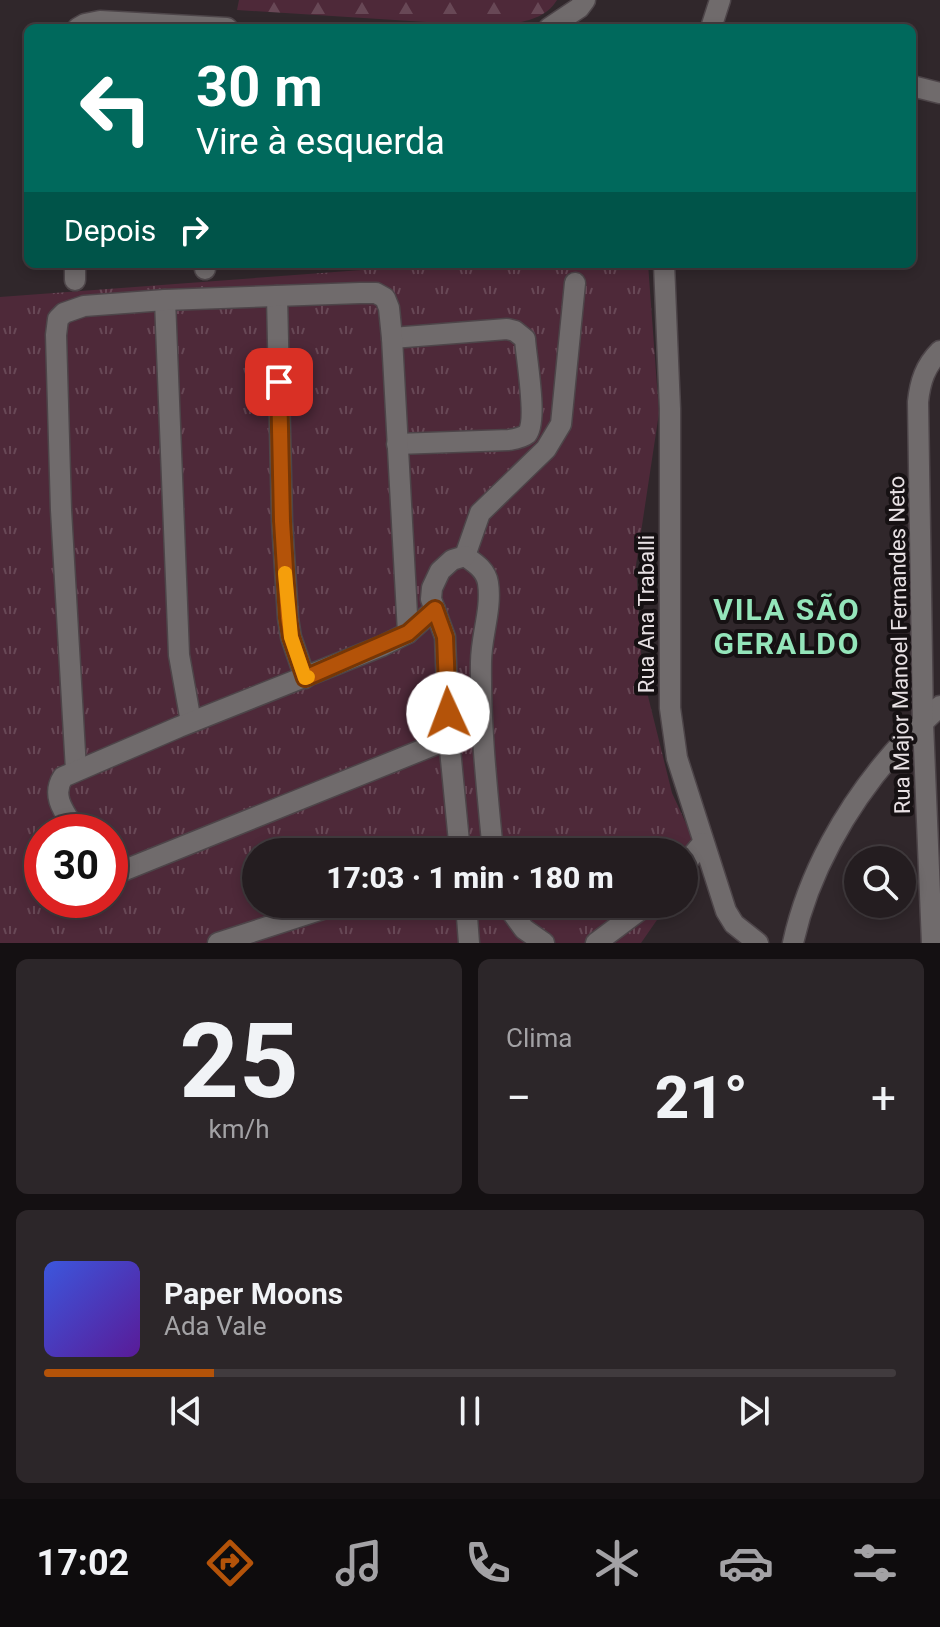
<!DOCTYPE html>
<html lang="pt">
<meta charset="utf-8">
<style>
:root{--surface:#241d20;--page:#2c2629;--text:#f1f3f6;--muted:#a3a2a5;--line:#413b3e;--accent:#b45309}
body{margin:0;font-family:Roboto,sans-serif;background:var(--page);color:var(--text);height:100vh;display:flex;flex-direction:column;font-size:30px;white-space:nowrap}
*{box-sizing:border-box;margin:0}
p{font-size:26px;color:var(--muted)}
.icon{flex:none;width:44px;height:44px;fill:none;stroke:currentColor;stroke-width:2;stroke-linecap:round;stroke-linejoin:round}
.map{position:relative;height:943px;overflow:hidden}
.side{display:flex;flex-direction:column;gap:16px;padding:16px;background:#141012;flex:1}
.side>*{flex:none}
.hud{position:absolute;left:24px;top:24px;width:892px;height:244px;border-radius:12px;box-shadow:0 4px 12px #0003,0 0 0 2px var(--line);background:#00695c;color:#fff;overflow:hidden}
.tools{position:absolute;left:844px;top:846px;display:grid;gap:16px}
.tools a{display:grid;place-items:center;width:72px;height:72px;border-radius:50%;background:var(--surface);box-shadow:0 4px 12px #0003,0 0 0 2px var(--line);font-size:40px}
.speed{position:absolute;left:24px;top:814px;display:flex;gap:16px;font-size:40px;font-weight:700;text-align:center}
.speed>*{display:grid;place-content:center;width:104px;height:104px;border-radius:50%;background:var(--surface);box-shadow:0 4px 12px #0003,0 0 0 2px var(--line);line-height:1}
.speed .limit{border:12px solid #d22;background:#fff;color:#111}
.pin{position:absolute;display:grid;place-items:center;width:68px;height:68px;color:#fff;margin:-34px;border-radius:16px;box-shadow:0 4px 12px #0006}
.me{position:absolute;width:88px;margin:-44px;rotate:358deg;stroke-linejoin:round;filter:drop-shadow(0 0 6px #0008)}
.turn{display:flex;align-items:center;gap:28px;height:168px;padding:0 40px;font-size:36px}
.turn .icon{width:104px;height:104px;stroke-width:2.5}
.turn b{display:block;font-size:56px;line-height:68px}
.then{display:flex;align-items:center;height:76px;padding:0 40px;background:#0003;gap:16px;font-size:30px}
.big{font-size:60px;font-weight:800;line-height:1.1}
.side .card{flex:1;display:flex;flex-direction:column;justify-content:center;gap:12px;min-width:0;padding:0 28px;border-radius:12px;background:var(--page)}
.side .dial{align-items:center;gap:0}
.dial b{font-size:104px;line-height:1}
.song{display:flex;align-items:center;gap:24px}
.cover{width:96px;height:96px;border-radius:12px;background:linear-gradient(135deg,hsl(230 70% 55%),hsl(270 70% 35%))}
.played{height:8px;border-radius:4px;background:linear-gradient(90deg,var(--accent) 20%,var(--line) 20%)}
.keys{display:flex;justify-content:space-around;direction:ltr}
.heat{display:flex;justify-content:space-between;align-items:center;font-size:44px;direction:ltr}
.side .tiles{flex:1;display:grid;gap:16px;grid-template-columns:1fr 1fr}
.card:last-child{grid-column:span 2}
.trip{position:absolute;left:242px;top:838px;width:456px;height:80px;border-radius:40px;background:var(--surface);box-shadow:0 4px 12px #0003,0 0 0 2px var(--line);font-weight:800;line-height:80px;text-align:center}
.tab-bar{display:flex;height:128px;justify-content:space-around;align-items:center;background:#0e0c0d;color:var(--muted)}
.tab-bar .icon{width:56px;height:56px}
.tab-bar .current{color:var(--accent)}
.tab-bar b{font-size:36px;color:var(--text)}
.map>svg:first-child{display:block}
</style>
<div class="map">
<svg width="940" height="943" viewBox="0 0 940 943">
<defs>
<pattern id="grass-tufts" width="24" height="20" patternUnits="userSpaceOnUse" patternTransform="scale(2)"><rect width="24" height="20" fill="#4e2939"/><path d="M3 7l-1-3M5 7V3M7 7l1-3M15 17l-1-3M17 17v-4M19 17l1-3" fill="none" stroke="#684856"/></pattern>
<pattern id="forest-firs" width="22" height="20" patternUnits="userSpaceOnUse" patternTransform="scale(2)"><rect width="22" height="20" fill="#4e2939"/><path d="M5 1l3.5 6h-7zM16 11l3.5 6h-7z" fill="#684856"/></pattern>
</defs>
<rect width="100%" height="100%" fill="#30272b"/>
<!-- grass -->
<path fill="url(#grass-tufts)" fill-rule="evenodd" d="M443 264H648L659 413 636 565 642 672 672 793 701 856 684 881V852H256V904H668L641 943H0V297ZM42 832H110V900H42Z"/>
<!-- forest -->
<path fill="url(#forest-firs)" d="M239 0H557C543 23 514 23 489 26L237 10Z"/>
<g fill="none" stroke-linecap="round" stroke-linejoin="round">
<!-- minor casing -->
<g stroke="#4d4549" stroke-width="23">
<g id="minor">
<path d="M78 28 85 24 100 21 227 28"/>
<path d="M549 28 579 8 585 0"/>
<path d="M711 28 720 0"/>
<path d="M912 86 940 93"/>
<path d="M75 264V280"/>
<path d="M205 264V269"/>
<path d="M664 264 670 409V708L677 758 726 911 734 924 758 943"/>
<path d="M277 296 282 521 288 618 291 637 305 678"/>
<path d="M165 300 179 655 191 722"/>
<path d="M392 338 507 329 515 331 525 339C526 357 538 421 527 434 522 438 515 439 509 440L397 444"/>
<path d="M465 556 480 513 546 449 561 424 575 283"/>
<path d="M465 556C475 563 486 570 488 583 492 609 481 636 481 662 480 725 487 789 493 852"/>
<path d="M76 770 61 510 56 335 58 319 64 313 84 306 165 300 360 293H376L385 298 389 308 392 338 408 633"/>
<path d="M77 832C66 814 50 797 63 777L179 727 382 646 408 633 435 609"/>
<path d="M460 852 449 739 445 637 431 599 432 588 440 571 452 560 465 556"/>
<path d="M684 865 703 843"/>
<path d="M110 876 449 739"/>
<path d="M466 904 469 943"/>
<path d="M506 904 524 929 544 943"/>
<path d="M218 943 338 904"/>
<path d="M596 943 648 904"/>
<path d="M793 943C808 874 846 807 892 754 907 737 924 722 940 706"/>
<path d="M932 943 923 723 918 402C920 382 925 366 940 351"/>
</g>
</g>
<!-- minor -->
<use href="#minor" stroke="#706b6c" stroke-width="20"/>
</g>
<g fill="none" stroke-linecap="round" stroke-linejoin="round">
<!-- route casing -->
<g stroke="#753606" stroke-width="20">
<path id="route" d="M279 382 282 521 288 618 291 637 305 678 408 633 435 609 445 637 448 713"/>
</g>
<!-- route -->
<use href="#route" stroke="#b45309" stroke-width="14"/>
<!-- slow -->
<path stroke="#f59e0b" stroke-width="14" d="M285 573 291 637 305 678 308 677"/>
</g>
<g text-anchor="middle" stroke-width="8" stroke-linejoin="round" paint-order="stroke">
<!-- street labels -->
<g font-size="22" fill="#e8e1e4" stroke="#161113">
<text transform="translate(646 614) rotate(-90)" y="8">Rua Ana Traballi</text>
<text transform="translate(899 645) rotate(-91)" y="8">Rua Major Manoel Fernandes Neto</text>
</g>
<!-- district labels -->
<g font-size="30" font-weight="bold" letter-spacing="2" fill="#94e5ba" stroke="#161113">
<text x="787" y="620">VILA SÃO<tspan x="787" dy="34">GERALDO</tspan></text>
</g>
</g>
</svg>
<div class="tools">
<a><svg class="icon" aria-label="search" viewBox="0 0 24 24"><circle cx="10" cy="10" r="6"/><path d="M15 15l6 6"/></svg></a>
</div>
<div class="speed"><div class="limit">30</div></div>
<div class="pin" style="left:279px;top:382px;background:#d93025"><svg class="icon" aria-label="arrive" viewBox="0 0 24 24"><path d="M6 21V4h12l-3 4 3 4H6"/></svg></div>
<svg class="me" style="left:448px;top:713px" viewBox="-20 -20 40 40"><circle r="19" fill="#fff"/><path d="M0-13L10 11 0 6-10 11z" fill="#b45309"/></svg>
<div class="trip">17:03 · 1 min · 180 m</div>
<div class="hud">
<div class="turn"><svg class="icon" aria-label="left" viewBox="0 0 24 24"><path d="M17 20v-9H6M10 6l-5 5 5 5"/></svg><div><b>30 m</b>Vire à esquerda</div></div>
<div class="then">Depois<svg class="icon" aria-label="right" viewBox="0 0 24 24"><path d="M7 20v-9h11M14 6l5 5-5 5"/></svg></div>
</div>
</div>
<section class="side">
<div class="tiles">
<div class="card dial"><b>25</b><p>km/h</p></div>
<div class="card"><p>Clima</p>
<div class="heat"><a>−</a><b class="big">21°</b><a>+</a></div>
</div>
<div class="card">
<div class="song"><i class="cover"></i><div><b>Paper Moons</b><p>Ada Vale</p></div></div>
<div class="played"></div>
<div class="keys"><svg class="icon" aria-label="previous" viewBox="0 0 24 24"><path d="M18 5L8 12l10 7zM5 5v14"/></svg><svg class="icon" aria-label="pause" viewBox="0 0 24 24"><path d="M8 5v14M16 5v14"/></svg><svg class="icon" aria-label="next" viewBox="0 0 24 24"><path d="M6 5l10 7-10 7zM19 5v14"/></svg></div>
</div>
</div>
</section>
<nav class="tab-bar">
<b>17:02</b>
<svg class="icon current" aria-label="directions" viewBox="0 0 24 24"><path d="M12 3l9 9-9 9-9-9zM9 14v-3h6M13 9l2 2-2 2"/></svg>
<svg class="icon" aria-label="music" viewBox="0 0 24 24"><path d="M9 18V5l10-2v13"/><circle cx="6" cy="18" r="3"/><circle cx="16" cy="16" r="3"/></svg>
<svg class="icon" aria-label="phone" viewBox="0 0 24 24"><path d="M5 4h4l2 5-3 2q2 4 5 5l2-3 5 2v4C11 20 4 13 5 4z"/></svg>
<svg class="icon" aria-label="climate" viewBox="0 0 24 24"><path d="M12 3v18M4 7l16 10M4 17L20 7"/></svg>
<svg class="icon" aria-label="car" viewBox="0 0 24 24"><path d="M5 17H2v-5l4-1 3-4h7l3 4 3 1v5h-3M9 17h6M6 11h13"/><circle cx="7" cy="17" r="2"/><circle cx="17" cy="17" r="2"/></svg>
<svg class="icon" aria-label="filters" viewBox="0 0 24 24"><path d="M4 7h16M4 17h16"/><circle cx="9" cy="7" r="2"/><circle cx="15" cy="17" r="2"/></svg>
</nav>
